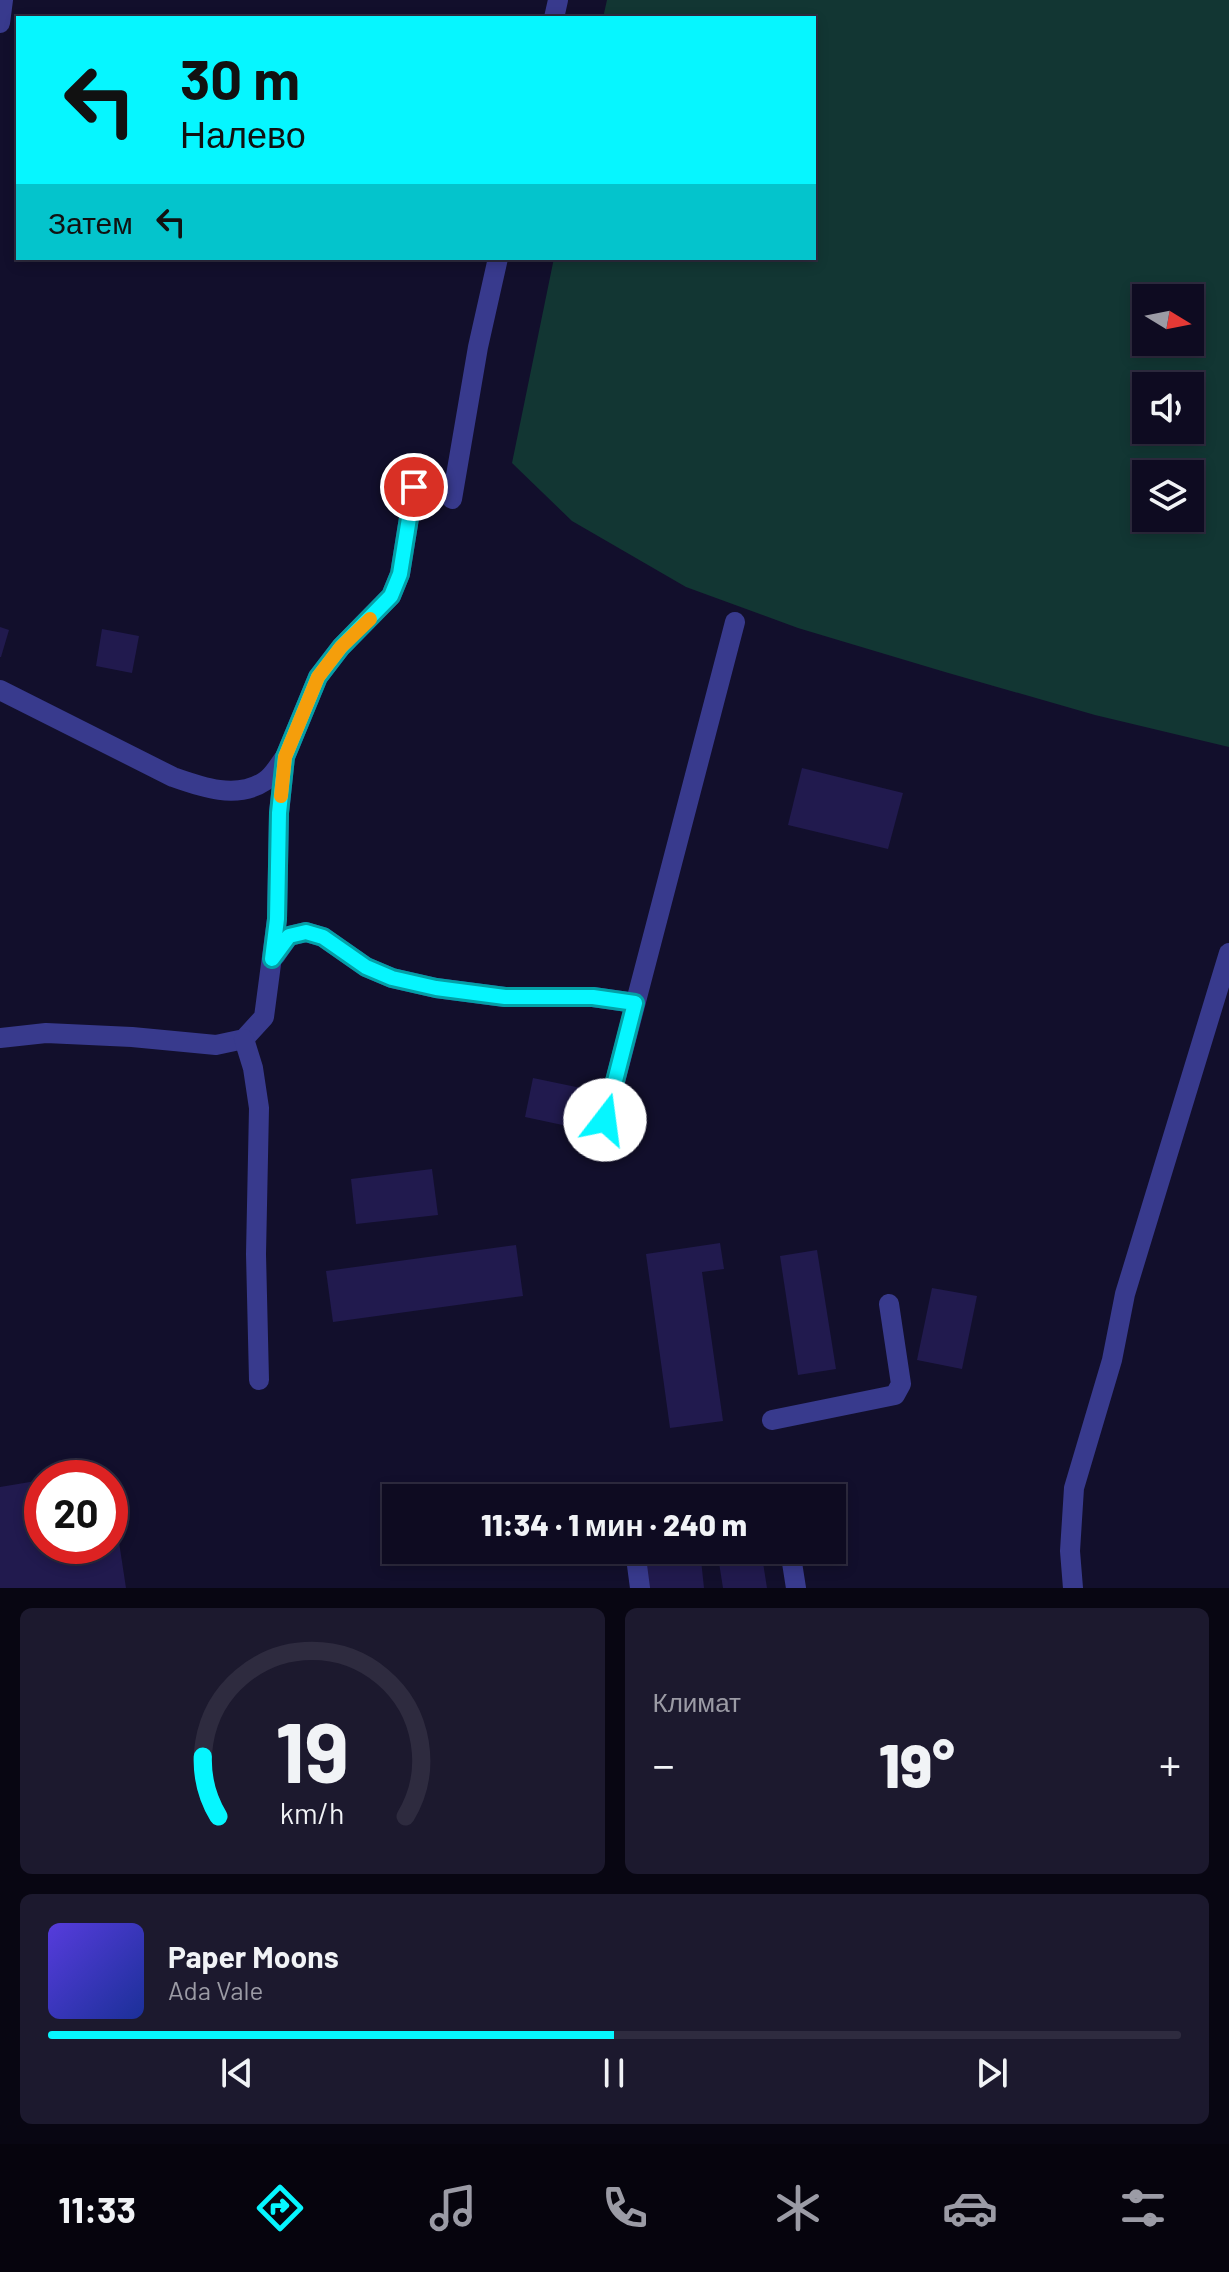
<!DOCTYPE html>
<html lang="ru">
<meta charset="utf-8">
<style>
:root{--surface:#0e0b21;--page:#1c192e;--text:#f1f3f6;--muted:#9b9ba5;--line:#2e2b3f;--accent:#06f6ff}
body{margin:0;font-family:Barlow,sans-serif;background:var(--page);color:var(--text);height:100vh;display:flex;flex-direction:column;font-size:30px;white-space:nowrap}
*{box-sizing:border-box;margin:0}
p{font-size:26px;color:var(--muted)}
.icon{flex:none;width:44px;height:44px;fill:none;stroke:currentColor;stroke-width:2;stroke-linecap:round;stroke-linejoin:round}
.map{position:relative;height:1588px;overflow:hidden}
.drawer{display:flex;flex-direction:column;gap:20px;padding:20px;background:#080612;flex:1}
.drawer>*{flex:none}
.top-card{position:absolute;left:16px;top:16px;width:800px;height:244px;border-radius:0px;box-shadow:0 4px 12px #0003,0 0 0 2px var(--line);background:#06f6ff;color:#111;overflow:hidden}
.needle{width:52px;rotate:100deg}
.tools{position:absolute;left:1132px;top:284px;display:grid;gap:16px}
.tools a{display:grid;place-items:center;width:72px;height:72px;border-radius:0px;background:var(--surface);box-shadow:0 4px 12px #0003,0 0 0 2px var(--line);font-size:40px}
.speed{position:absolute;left:24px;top:1460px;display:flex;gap:16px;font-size:40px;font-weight:700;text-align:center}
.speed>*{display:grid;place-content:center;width:104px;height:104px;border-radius:50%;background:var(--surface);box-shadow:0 4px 12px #0003,0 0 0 2px var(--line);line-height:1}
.speed .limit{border:12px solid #d22;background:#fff;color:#111}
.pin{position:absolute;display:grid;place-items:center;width:68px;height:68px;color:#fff;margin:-34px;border:4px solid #fff;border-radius:50%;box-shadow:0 2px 8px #0007}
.me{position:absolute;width:88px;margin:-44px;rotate:15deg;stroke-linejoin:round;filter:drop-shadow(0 0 6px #0008)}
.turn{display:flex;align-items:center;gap:28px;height:168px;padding:0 32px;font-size:36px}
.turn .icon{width:104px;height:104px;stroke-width:2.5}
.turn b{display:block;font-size:56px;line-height:68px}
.then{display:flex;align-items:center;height:76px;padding:0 32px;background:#0003;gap:16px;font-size:30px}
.big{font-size:60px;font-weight:800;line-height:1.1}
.drawer .card{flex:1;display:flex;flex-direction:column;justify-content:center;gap:12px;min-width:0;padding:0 28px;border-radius:12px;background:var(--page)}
.drawer .dial{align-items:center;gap:0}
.dial svg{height:208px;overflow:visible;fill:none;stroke:var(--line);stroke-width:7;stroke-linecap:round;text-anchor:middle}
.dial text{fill:var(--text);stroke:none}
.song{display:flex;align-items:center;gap:24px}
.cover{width:96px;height:96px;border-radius:12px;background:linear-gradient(135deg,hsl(250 70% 55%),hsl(230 70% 35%))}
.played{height:8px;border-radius:4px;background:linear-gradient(90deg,var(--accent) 50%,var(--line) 50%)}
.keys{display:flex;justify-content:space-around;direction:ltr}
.heat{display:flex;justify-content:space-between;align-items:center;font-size:44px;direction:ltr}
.drawer .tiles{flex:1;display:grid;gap:20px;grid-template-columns:1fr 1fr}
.card:last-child{grid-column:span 2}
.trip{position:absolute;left:382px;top:1484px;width:464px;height:80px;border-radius:0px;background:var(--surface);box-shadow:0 4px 12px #0003,0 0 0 2px var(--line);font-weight:800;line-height:80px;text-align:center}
.tabs{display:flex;height:128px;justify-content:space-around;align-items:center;background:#06040d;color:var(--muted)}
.tabs .icon{width:56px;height:56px}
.tabs .active{color:var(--accent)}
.tabs b{font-size:36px;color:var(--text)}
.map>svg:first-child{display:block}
</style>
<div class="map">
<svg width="1229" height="1588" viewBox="0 0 1229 1588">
<rect width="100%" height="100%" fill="#120f2c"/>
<!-- green -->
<path fill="#123633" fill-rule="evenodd" d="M607 0H1229V747L1095 715 945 672 798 628 686 587 572 521 512 463 554 258H814V18H603ZM1146 298H1190V342H1146ZM1146 386H1190V430H1146ZM1146 474H1190V518H1146Z"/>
<!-- building -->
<g fill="#211a4e">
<path d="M0 627 9 630 1 657H0Z"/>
<path d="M102 629 139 636 132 673 96 666Z"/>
<path d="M802 768 903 793 888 849 788 825Z"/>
<path d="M533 1078 581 1088 572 1127 525 1117Z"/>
<path d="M432 1169 438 1215 356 1224 351 1179Z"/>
<path d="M720 1243 724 1269 702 1272 723 1421 670 1428 646 1254Z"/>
<path d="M516 1245 523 1296 333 1322 326 1271Z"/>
<path d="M817 1250 836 1369 798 1375 780 1256Z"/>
<path d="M932 1288 977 1296 962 1369 917 1360Z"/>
<path d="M107 1470 109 1478H66V1476Z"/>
<path d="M42 1480V1546H110V1497L112 1496 126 1588H0V1487Z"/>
<path d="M644 1550H700L704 1588H649Z"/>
<path d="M717 1550H761L767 1588H723Z"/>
</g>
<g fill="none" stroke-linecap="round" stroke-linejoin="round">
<!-- minor -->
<g stroke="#383a8d" stroke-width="20">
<path d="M554 18 558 0"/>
<path d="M0 23 3 0"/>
<path d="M452 499 478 347 498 258"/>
<path d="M0 690 173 777C201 787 237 800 265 781 273 776 279 765 285 757"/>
<path d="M275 956 289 936 306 932 323 937 366 967 392 978 436 988 505 997H593L635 1003"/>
<path d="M0 1038 46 1033 132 1037 216 1045 244 1039 264 1017 277 919 279 813 285 757 318 677 341 647 391 596 400 574 414 487"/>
<path d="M244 1039 253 1068 259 1108 256 1254 259 1380"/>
<path d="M605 1120 735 622"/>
<path d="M772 1420 895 1395 901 1384 889 1304"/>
<path d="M635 1550 640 1588"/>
<path d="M790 1550 796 1588"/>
<path d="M1073 1588 1070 1551 1074 1488 1112 1360 1125 1294 1229 953"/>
</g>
</g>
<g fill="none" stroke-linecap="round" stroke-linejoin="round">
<!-- route casing -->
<g stroke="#04a0a6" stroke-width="20">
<path id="route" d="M414 487 400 574 391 596 341 647 318 677 285 757 279 813 277 919 272 959 289 936 306 932 323 937 366 967 392 978 436 988 505 997H593L635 1003 605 1120"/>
</g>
<!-- route -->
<use href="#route" stroke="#06f6ff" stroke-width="14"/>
<!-- slow -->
<path stroke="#f59e0b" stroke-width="14" d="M281 796 285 757 318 677 341 647 370 619"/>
</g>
</svg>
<div class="tools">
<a><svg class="needle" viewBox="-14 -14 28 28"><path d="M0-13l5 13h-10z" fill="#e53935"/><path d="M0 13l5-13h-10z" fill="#9b9ba5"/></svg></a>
<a><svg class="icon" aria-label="sound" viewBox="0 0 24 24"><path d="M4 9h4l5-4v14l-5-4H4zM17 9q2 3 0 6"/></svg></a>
<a><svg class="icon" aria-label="layers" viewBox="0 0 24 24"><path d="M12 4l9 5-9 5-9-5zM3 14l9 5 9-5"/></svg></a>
</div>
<div class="speed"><div class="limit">20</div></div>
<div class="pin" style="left:414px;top:487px;background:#d93025"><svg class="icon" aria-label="arrive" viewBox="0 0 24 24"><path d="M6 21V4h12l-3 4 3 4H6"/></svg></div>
<svg class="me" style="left:605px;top:1120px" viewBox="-20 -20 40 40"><circle r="19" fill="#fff"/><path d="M0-13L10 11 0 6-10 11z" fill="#06f6ff"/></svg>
<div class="trip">11:34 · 1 мин · 240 m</div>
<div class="top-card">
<div class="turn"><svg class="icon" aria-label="left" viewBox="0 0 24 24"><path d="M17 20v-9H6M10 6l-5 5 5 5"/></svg><div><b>30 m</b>Налево</div></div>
<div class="then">Затем<svg class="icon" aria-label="left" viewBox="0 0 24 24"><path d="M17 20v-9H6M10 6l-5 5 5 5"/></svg></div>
</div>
</div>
<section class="drawer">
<div class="tiles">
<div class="card dial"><svg viewBox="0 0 100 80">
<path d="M14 69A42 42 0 1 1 86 69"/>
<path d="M14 69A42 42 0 0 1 8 46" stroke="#06f6ff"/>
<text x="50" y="56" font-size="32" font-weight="700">19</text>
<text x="50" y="72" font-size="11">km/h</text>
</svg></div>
<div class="card"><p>Климат</p>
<div class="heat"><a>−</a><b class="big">19°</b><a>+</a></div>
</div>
<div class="card">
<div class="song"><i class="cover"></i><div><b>Paper Moons</b><p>Ada Vale</p></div></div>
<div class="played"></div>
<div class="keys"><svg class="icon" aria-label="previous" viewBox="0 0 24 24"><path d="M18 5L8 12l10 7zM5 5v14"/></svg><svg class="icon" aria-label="pause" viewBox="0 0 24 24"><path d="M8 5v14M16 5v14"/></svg><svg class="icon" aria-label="next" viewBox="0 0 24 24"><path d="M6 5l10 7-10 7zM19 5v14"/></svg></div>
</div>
</div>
</section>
<nav class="tabs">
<b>11:33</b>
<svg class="icon active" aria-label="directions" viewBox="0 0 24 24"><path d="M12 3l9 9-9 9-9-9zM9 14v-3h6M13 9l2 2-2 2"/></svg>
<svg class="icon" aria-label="music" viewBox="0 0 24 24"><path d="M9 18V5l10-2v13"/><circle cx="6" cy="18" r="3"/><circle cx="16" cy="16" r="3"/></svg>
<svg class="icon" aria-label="phone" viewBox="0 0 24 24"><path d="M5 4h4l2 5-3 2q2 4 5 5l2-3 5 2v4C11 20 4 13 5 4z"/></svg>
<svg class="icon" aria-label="climate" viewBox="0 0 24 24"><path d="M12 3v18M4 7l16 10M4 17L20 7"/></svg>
<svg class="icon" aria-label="car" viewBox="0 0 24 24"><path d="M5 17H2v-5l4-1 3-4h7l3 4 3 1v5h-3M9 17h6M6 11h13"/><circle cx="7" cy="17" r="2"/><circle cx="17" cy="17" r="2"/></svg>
<svg class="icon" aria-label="filters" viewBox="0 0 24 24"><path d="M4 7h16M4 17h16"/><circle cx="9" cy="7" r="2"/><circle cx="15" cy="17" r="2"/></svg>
</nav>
